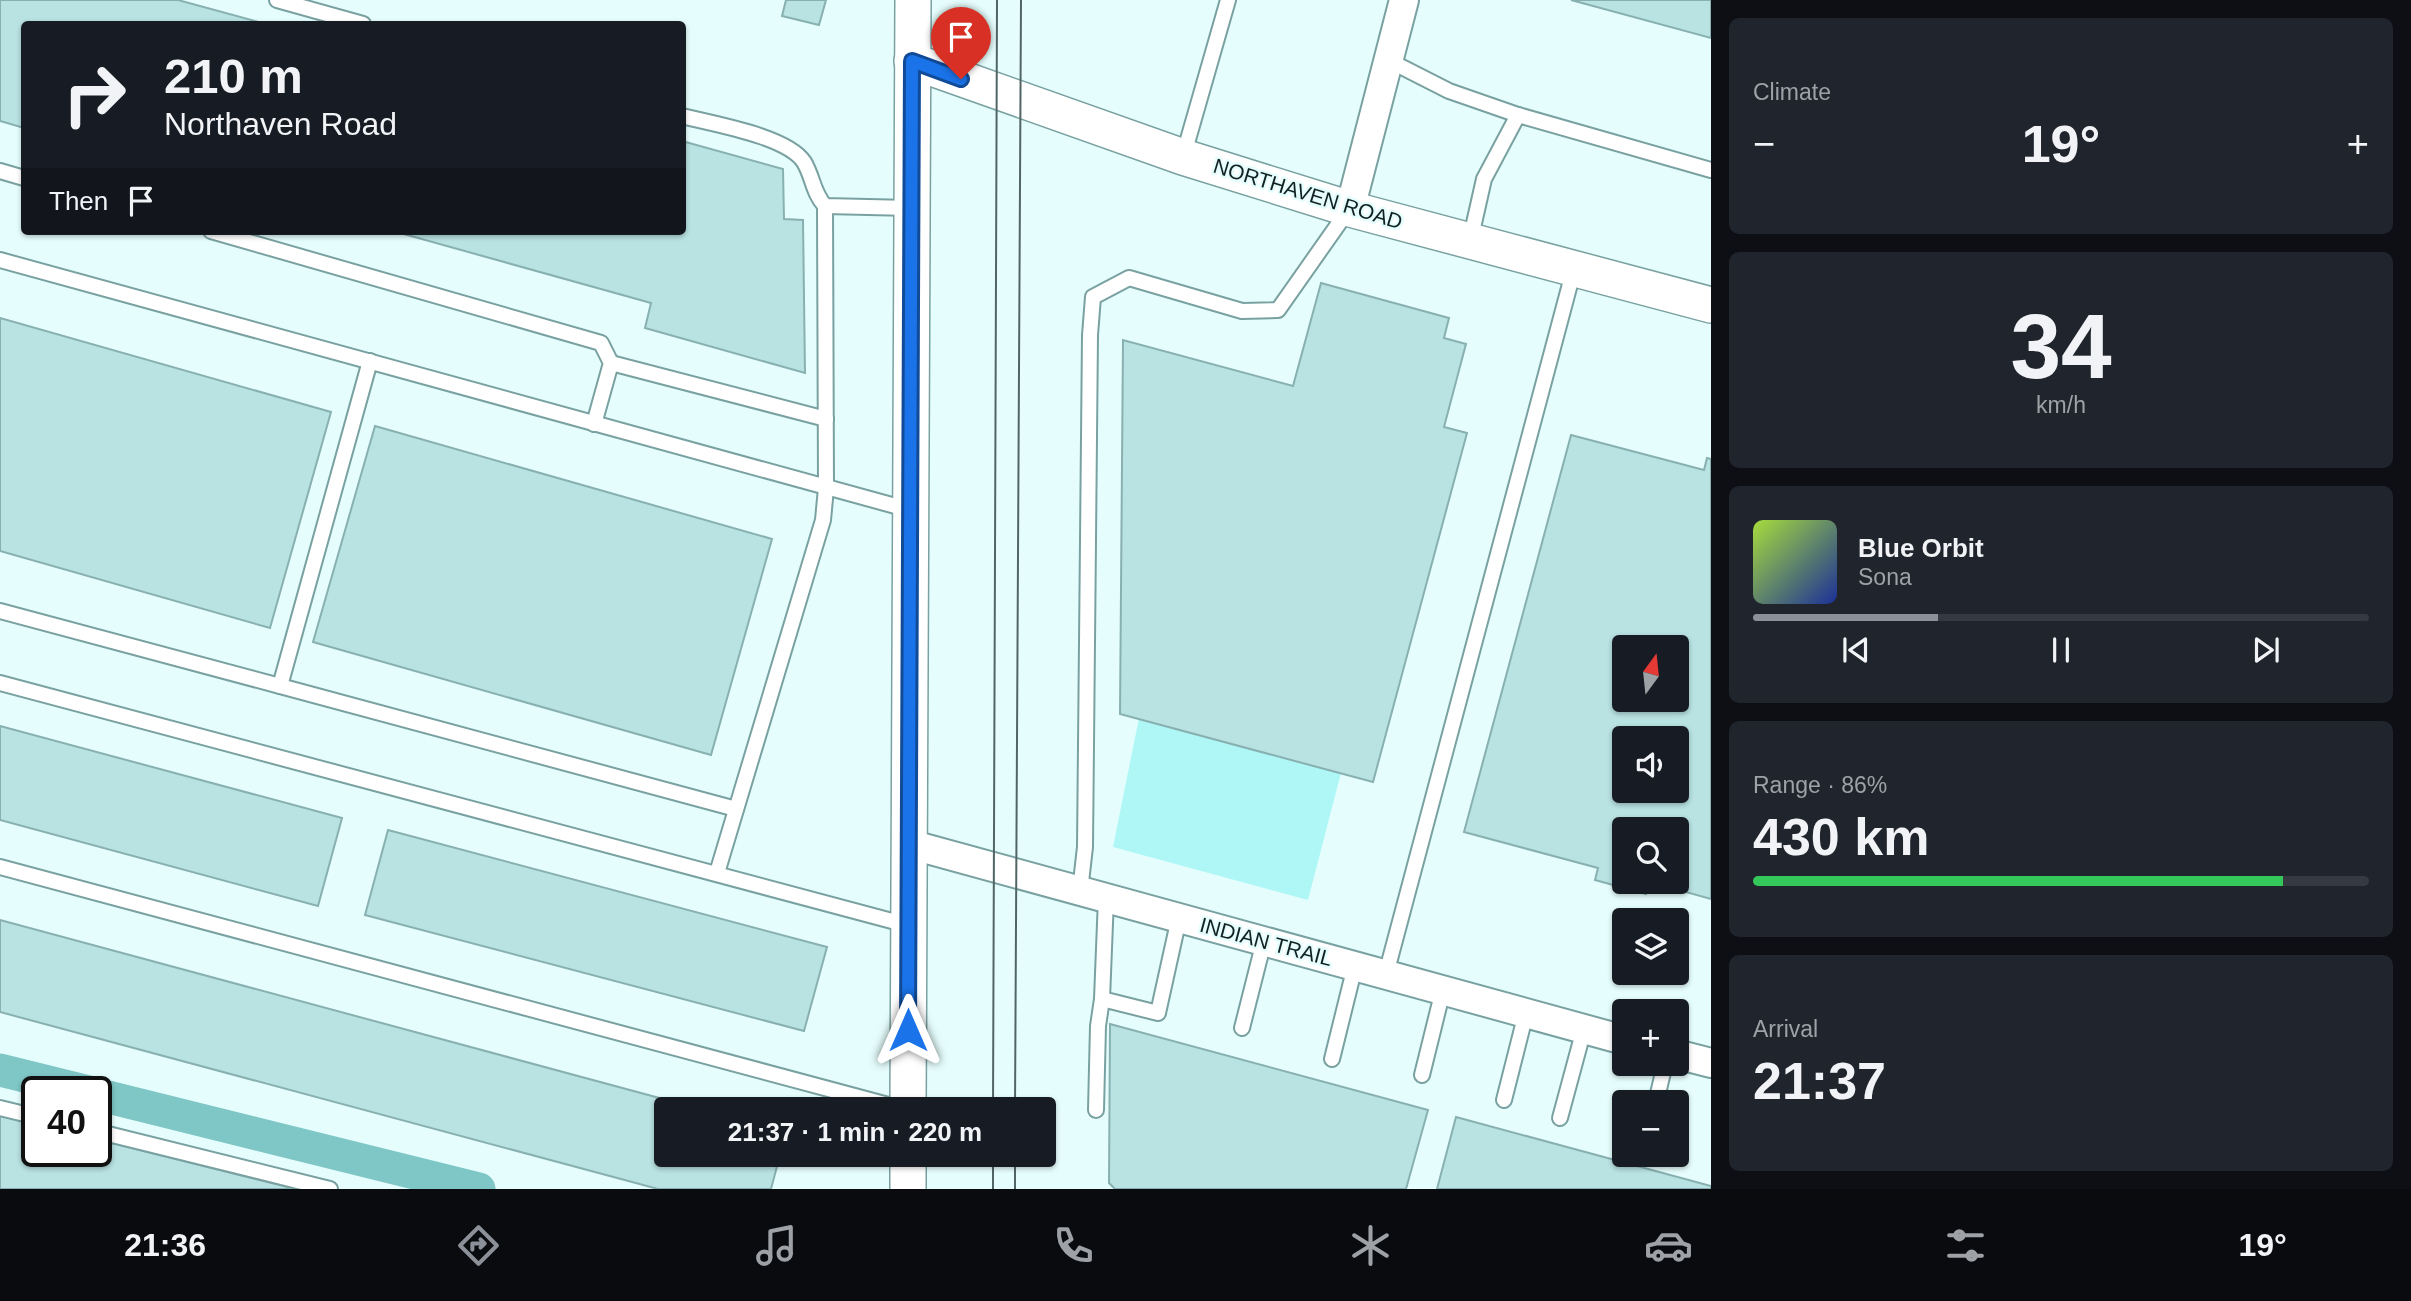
<!DOCTYPE html>
<meta charset="utf-8">
<style>
:root{--surface:#171b24;--page:#20242c;--text:#f1f3f6;--muted:#9ea1a6;--line:#363941;--accent:#8c9099}
body{margin:0;font-family:Helvetica,sans-serif;background:var(--page);color:var(--text);height:100vh;display:flex;flex-direction:column;font-size:26px;white-space:nowrap}
*{box-sizing:border-box;margin:0}
p{font-size:23px;color:var(--muted)}
.icon{flex:none;width:38px;height:38px;fill:none;stroke:currentColor;stroke-width:2;stroke-linecap:round;stroke-linejoin:round}
.map{position:relative;flex:1;overflow:hidden}
.side{display:flex;flex-direction:column;gap:18px;padding:18px;background:#0d0f14;width:700px}
.side>*{flex:none}
.banner{position:absolute;left:21px;top:21px;width:665px;height:214px;border-radius:7px;box-shadow:0 2px 5px #0004;background:#171b24;color:var(--text);overflow:hidden}
.needle{width:46px;rotate:15deg}
.tools{position:absolute;left:1612px;top:635px;display:grid;gap:14px}
.tools a{display:grid;place-items:center;width:77px;height:77px;border-radius:7px;background:var(--surface);box-shadow:0 2px 5px #0004;font-size:35px}
.speed{position:absolute;left:21px;top:1076px;display:flex;gap:14px;font-size:35px;font-weight:700;text-align:center}
.speed>*{display:grid;place-content:center;width:91px;height:91px;border-radius:50%;background:var(--surface);box-shadow:0 2px 5px #0004;line-height:1}
.speed .limit{border:4px solid #111;border-radius:10px;background:#fff;color:#111}
.pin{position:absolute;display:grid;place-items:center;width:60px;height:60px;color:#fff;margin:-72px -30px;border-radius:50% 50% 50% 0;rotate:-45deg;box-shadow:0 0 7px #0007}
.pin .icon{rotate:45deg}
.me{position:absolute;width:77px;margin:-38px;rotate:0deg;stroke-linejoin:round;filter:drop-shadow(0 0 5px #0008)}
.turn{display:flex;align-items:center;gap:24px;height:147px;padding:0 28px;font-size:32px}
.turn .icon{width:91px;height:91px;stroke-width:2.5}
.turn b{display:block;font-size:49px;line-height:60px}
.then{display:flex;align-items:center;height:66px;padding:0 28px;background:#0003;gap:14px;font-size:26px}
.big{font-size:52px;font-weight:700;line-height:1.1}
.side .card{flex:1;display:flex;flex-direction:column;justify-content:center;gap:10px;min-width:0;padding:0 24px;border-radius:10px;background:var(--page)}
.side .dial{align-items:center;gap:0}
.dial b{font-size:91px;line-height:1}
.song{display:flex;align-items:center;gap:21px}
.cover{width:84px;height:84px;border-radius:10px;background:linear-gradient(135deg,hsl(80 70% 55%),hsl(230 70% 35%))}
.played{height:7px;border-radius:4px;background:linear-gradient(90deg,var(--accent) 30%,var(--line) 30%)}
.keys{display:flex;justify-content:space-around;direction:ltr}
.heat{display:flex;justify-content:space-between;align-items:center;font-size:38px;direction:ltr}
.charge{height:10px;border-radius:5px;background:linear-gradient(90deg,#34c759 86%,var(--line) 0)}
.trip{position:absolute;left:654px;top:1097px;width:402px;height:70px;border-radius:7px;background:var(--surface);box-shadow:0 2px 5px #0004;font-weight:700;line-height:70px;text-align:center}
.tab-bar{display:flex;height:112px;justify-content:space-around;align-items:center;background:#090b0e;color:var(--muted)}
.tab-bar .icon{width:49px;height:49px}
.tab-bar .selected{color:var(--accent)}
.tab-bar b{font-size:32px;color:var(--text)}
main{display:flex;flex:1;min-height:0}
.map>svg:first-child{display:block}
</style>
<main>
<div class="map">
<svg width="1711" height="1189" viewBox="0 0 1711 1189">
<rect width="100%" height="100%" fill="#e5fefd"/>
<!-- green -->
<path fill="#aef7f6" d="M1139 718 1342 769 1308 900 1113 847Z"/>
<g fill="none" stroke-linecap="round" stroke-linejoin="round">
<!-- canal -->
<g stroke="#7fc6c6" stroke-width="33">
<path d="M0 1070 89 1092"/>
<path d="M96 1094 479 1189"/>
</g>
</g>
<!-- building -->
<g fill="#b9e2e2" stroke="#88b0b0" stroke-width="2" fill-rule="evenodd">
<path d="M0 0H178L266 24H24V128L0 121Z"/>
<path d="M786 0H826L819 25 782 16Z"/>
<path d="M1571 0H1711V38Z"/>
<path d="M682 141 783 169 784 219 803 220 805 373 645 328 651 303 393 231H682Z"/>
<path d="M1321 283 1449 318 1444 338 1466 344 1444 427 1467 433 1373 782 1120 714 1123 340 1293 386Z"/>
<path d="M0 318 331 412 270 628 0 551Z"/>
<path d="M375 426 772 539 711 755 313 642Z"/>
<path d="M1571 435 1704 470 1707 458 1711 459V899L1650 882 1646 894 1595 880 1598 868 1464 832ZM1624 648H1676V700H1624ZM1624 738H1676V791H1624ZM1624 830H1676V882H1624Z"/>
<path d="M0 726 342 818 318 906 0 820Z"/>
<path d="M388 830 827 947 804 1031 365 915Z"/>
<path d="M0 920 704 1110H667V1155H780L771 1189H658L0 1012Z"/>
<path d="M1110 1024 1428 1110 1406 1189H1115L1109 1183Z"/>
<path d="M0 1115 37 1124V1152H96V1139L296 1189H0Z"/>
<path d="M1456 1117 1711 1186V1189H1437Z"/>
</g>
<g fill="none" stroke-linecap="round" stroke-linejoin="round">
<!-- service casing -->
<g stroke="#7aa1a1" stroke-width="18">
<g id="service">
<path d="M277 0 363 24"/>
<path d="M1388 60 1449 91 1518 115 1711 170"/>
<path d="M682 116C713 124 787 136 804 162 813 177 813 193 825 206L911 208"/>
<path d="M1183 157 1228 0"/>
<path d="M0 171 24 178"/>
<path d="M211 231 601 343 611 363 594 424"/>
<path d="M1470 241 1484 179 1518 115"/>
<path d="M0 260 910 510"/>
<path d="M611 363 826 419"/>
<path d="M0 611 280 686 370 361"/>
<path d="M0 683 907 925"/>
<path d="M280 686 736 809"/>
<path d="M0 867 907 1110"/>
<path d="M717 873 823 520 826 488 825 206"/>
<path d="M1080 891 1085 847 1090 335 1093 297 1129 278 1242 311 1278 310 1349 209"/>
<path d="M1106 898 1102 999 1158 1013 1179 918"/>
<path d="M1386 974 1574 269"/>
<path d="M1242 1028 1264 941"/>
<path d="M1332 1059 1355 966"/>
<path d="M1422 1075 1443 990"/>
<path d="M1504 1100 1526 1013"/>
<path d="M1656 1102 1665 1064"/>
<path d="M0 1108 37 1117"/>
<path d="M1096 1110 1098 1026 1102 999"/>
<path d="M1560 1118 1584 1029"/>
<path d="M96 1131 330 1189"/>
</g>
</g>
<!-- minor casing -->
<g stroke="#7aa1a1" stroke-width="32">
<g id="minor">
<path d="M1350 209 1404 0"/>
<path d="M909 844 1624 1040"/>
<path d="M1676 1054 1711 1063"/>
</g>
</g>
<!-- tertiary casing -->
<g stroke="#7aa1a1" stroke-width="38">
<g id="tertiary">
<path d="M912 61 1183 157 1350 209 1711 305"/>
<path d="M908 1110 913 0"/>
<path d="M908 1189V1155"/>
</g>
</g>
<!-- service -->
<use href="#service" stroke="#fff" stroke-width="14"/>
<!-- minor -->
<use href="#minor" stroke="#fff" stroke-width="28"/>
<!-- tertiary -->
<use href="#tertiary" stroke="#fff" stroke-width="35"/>
<!-- tram -->
<g stroke="#526565" stroke-width="2">
<path d="M993 1110 997 0"/>
<path d="M1015 1110 1021 0"/>
<path d="M993 1189V1155"/>
<path d="M1015 1189V1155"/>
</g>
</g>
<g fill="none" stroke-linecap="round" stroke-linejoin="round">
<!-- route casing -->
<g stroke="#114b97" stroke-width="18">
<path id="route" d="M908 1030 912 61 961 79"/>
</g>
<!-- route -->
<use href="#route" stroke="#1a73e8" stroke-width="12"/>
</g>
<g text-anchor="middle" stroke-width="5" stroke-linejoin="round" paint-order="stroke">
<!-- street labels -->
<g font-size="21" fill="#122222" stroke="#e5fefd">
<text transform="translate(1308 194) rotate(17)" y="7">NORTHAVEN ROAD</text>
<text transform="translate(1266 942) rotate(15)" y="7">INDIAN TRAIL</text>
</g>
</g>
</svg>
<div class="tools">
<a><svg class="needle" viewBox="-14 -14 28 28"><path d="M0-13l5 13h-10z" fill="#e53935"/><path d="M0 13l5-13h-10z" fill="#9ea1a6"/></svg></a>
<a><svg class="icon" aria-label="sound" viewBox="0 0 24 24"><path d="M4 9h4l5-4v14l-5-4H4zM17 9q2 3 0 6"/></svg></a>
<a><svg class="icon" aria-label="search" viewBox="0 0 24 24"><circle cx="10" cy="10" r="6"/><path d="M15 15l6 6"/></svg></a>
<a><svg class="icon" aria-label="layers" viewBox="0 0 24 24"><path d="M12 4l9 5-9 5-9-5zM3 14l9 5 9-5"/></svg></a>
<a>+</a>
<a>−</a>
</div>
<div class="speed"><div class="limit">40</div></div>
<div class="pin" style="left:961px;top:79px;background:#d93025"><svg class="icon" aria-label="arrive" viewBox="0 0 24 24"><path d="M6 21V4h12l-3 4 3 4H6"/></svg></div>
<svg class="me" style="left:908px;top:1030px" viewBox="-20 -20 40 40"><path d="M0-17L14 15 0 8-14 15z" fill="#1a73e8" stroke="#fff" stroke-width="4"/></svg>
<div class="trip">21:37 · 1 min · 220 m</div>
<div class="banner">
<div class="turn"><svg class="icon" aria-label="right" viewBox="0 0 24 24"><path d="M7 20v-9h11M14 6l5 5-5 5"/></svg><div><b>210 m</b>Northaven Road</div></div>
<div class="then">Then<svg class="icon" aria-label="arrive" viewBox="0 0 24 24"><path d="M6 21V4h12l-3 4 3 4H6"/></svg></div>
</div>
</div>
<section class="side">
<div class="card"><p>Climate</p>
<div class="heat"><a>−</a><b class="big">19°</b><a>+</a></div>
</div>
<div class="card dial"><b>34</b><p>km/h</p></div>
<div class="card">
<div class="song"><i class="cover"></i><div><b>Blue Orbit</b><p>Sona</p></div></div>
<div class="played"></div>
<div class="keys"><svg class="icon" aria-label="previous" viewBox="0 0 24 24"><path d="M18 5L8 12l10 7zM5 5v14"/></svg><svg class="icon" aria-label="pause" viewBox="0 0 24 24"><path d="M8 5v14M16 5v14"/></svg><svg class="icon" aria-label="next" viewBox="0 0 24 24"><path d="M6 5l10 7-10 7zM19 5v14"/></svg></div>
</div>
<div class="card"><p>Range · 86%</p><b class="big">430 km</b><div class="charge"></div></div>
<div class="card"><p>Arrival</p><b class="big">21:37</b></div>
</section>
</main>
<nav class="tab-bar">
<b>21:36</b>
<svg class="icon selected" aria-label="directions" viewBox="0 0 24 24"><path d="M12 3l9 9-9 9-9-9zM9 14v-3h6M13 9l2 2-2 2"/></svg>
<svg class="icon" aria-label="music" viewBox="0 0 24 24"><path d="M9 18V5l10-2v13"/><circle cx="6" cy="18" r="3"/><circle cx="16" cy="16" r="3"/></svg>
<svg class="icon" aria-label="phone" viewBox="0 0 24 24"><path d="M5 4h4l2 5-3 2q2 4 5 5l2-3 5 2v4C11 20 4 13 5 4z"/></svg>
<svg class="icon" aria-label="climate" viewBox="0 0 24 24"><path d="M12 3v18M4 7l16 10M4 17L20 7"/></svg>
<svg class="icon" aria-label="car" viewBox="0 0 24 24"><path d="M5 17H2v-5l4-1 3-4h7l3 4 3 1v5h-3M9 17h6M6 11h13"/><circle cx="7" cy="17" r="2"/><circle cx="17" cy="17" r="2"/></svg>
<svg class="icon" aria-label="filters" viewBox="0 0 24 24"><path d="M4 7h16M4 17h16"/><circle cx="9" cy="7" r="2"/><circle cx="15" cy="17" r="2"/></svg>
<b>19°</b>
</nav>
